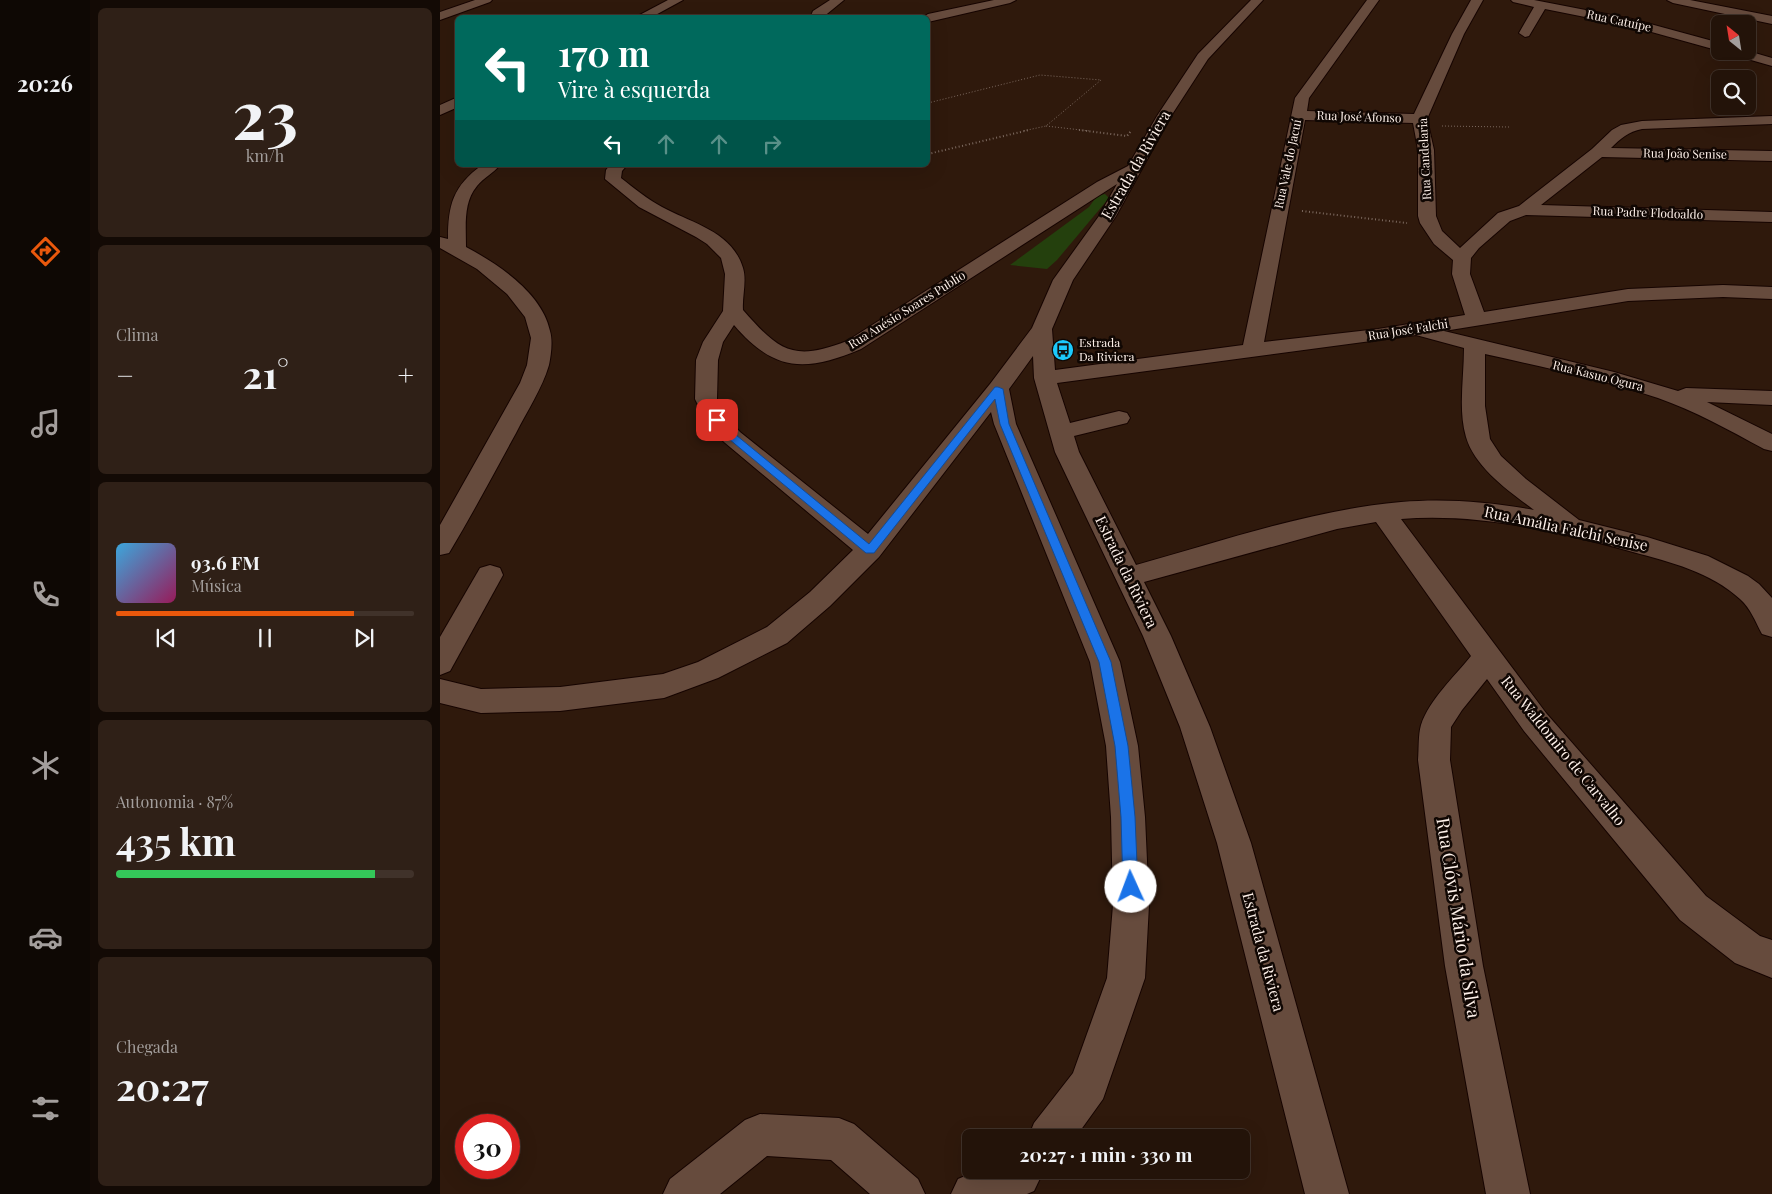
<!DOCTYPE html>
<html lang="pt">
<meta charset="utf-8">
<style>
:root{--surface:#231309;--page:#2f2017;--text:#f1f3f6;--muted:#a39e9c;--line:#40322a;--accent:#ea580c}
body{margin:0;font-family:"Playfair Display",serif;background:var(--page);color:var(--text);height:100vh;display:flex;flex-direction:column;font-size:19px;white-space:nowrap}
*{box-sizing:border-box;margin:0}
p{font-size:16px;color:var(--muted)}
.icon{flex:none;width:28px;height:28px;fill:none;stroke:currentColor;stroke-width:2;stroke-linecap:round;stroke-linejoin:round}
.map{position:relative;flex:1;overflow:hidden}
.sheet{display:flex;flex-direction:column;gap:8px;padding:8px;background:#130a05;width:350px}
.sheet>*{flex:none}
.hud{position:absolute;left:15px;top:15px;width:475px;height:152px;border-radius:8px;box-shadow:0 5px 20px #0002,0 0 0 1px var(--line);background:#00695c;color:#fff;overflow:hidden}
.needle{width:32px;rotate:330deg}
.buttons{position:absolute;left:1271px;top:15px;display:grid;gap:10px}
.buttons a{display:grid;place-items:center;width:45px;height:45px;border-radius:8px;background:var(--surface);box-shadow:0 5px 20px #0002,0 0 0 1px var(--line);font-size:25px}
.speed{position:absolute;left:15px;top:1114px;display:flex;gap:10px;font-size:25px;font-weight:700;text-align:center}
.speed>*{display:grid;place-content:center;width:65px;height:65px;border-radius:50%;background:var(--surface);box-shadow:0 5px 20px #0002,0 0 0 1px var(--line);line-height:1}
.speed .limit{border:8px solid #d22;background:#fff;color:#111}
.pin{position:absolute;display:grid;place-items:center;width:42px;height:42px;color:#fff;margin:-21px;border-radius:10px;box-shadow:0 2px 8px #0006}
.me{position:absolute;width:55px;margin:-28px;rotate:358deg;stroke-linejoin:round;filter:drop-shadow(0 0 4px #0008)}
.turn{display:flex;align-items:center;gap:18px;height:105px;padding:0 20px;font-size:22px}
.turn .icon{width:65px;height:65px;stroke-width:2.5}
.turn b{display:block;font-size:35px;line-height:42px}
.lanes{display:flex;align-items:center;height:48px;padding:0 20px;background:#0003;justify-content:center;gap:25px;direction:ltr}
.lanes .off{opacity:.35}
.big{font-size:38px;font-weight:700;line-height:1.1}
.sheet .card{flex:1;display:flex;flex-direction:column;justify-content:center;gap:8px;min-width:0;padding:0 18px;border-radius:8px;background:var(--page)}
.sheet .dial{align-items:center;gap:0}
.dial b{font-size:65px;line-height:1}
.song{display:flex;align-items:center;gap:15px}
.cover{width:60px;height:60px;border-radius:8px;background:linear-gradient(135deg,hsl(200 70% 55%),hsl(330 70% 35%))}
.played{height:5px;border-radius:2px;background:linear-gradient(90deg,var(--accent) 80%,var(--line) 80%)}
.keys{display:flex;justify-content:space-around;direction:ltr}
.heat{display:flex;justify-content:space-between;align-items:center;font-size:28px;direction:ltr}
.charge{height:8px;border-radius:4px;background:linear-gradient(90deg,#34c759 87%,var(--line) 0)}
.trip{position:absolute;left:522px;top:1129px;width:288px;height:50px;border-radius:8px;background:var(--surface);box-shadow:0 5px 20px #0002,0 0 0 1px var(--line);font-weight:700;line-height:50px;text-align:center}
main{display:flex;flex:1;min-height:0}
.tabs{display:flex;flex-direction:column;width:90px;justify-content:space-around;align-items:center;background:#0e0804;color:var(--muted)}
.tabs .icon{width:35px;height:35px}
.tabs .selected{color:var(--accent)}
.tabs b{font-size:22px;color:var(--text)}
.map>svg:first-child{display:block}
</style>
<main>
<nav class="tabs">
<b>20:26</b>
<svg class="icon selected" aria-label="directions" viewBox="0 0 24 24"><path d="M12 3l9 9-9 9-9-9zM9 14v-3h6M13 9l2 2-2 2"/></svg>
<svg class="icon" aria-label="music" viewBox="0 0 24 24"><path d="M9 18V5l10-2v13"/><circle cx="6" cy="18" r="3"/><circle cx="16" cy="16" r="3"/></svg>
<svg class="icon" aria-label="phone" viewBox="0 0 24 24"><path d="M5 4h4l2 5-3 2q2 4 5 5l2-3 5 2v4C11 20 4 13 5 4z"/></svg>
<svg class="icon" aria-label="climate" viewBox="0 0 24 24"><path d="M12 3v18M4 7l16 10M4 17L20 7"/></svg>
<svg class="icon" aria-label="car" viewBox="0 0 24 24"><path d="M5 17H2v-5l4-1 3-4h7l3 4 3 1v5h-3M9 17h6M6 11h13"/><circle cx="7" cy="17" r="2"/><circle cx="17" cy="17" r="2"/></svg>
<svg class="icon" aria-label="filters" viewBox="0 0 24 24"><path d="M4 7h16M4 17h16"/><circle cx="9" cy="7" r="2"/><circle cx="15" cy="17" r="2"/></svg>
</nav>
<section class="sheet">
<div class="card dial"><b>23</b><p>km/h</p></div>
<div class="card"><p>Clima</p>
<div class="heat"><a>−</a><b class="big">21°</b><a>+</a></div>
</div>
<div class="card">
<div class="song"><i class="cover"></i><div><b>93.6 FM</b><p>Música</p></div></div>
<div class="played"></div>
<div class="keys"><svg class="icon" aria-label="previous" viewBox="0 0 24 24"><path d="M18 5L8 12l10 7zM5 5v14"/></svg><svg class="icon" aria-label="pause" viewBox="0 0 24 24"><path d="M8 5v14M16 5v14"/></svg><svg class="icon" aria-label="next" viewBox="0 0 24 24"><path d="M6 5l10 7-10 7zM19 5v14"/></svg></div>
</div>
<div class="card"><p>Autonomia · 87%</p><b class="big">435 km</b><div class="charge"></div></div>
<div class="card"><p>Chegada</p><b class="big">20:27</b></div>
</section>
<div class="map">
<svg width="1332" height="1194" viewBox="0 0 1332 1194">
<rect width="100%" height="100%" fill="#2f190c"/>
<!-- green -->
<path fill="#24400d" d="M665 194 669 198 617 260 607 269 570 265 649 207 657 196Z"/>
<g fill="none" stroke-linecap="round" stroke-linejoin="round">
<!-- minor casing -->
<g stroke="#160400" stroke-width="2">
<g id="minor">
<path d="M35 0H52L50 2 0 20V12Z"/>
<path d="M228 0H243L210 18H194Z"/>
<path d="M390 0H404L382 18H370L373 11Z"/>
<path d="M554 0H576L570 3 488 22V18H482L488 14Z"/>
<path d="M811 0H823L768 59 731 116 676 216 633 280 612 329 615 370 803 345 855 98 927 0H939L869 98 867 111 974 114 1012 34 1031 0H1043L1024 34 987 119 994 150 996 216 1002 231 1020 248 1058 213 1079 206 1152 149 1172 130 1181 125 1202 121 1332 116V124L1202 129C1188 132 1181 138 1171 148L1332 151V161L1162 157 1101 205 1332 212V222L1086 215 1070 221 1039 248 1031 258 1030 274 1044 312 1188 289 1283 285 1332 287V299L1283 297 1188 301 1004 331 1174 372 1238 391 1246 388 1332 391V405L1267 402 1332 434V451L1324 449C1289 430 1255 411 1218 398 1161 379 1103 367 1045 354V406L1050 439 1061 456 1086 479 1139 520 1207 537 1268 556 1308 576 1319 584 1332 598V637L1322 634C1315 621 1311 609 1300 599 1271 572 1230 562 1193 552 1118 531 1039 513 961 519L1106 713 1266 896 1320 936 1332 940V978L1295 963 1240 920 1084 731 1047 679 1022 710 1011 727 1010 760 1043 966 1090 1194H1046L1005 966 978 760C979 749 978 735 981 725 989 700 1015 676 1031 656L936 522 897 529 704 582 731 636 770 727 811 843 909 1194H865L777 843 740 727 703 636 615 452 594 378 593 356 569 389 576 424 680 662 698 746 705 817 709 905 705 978 663 1099 635 1138H588L594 1123 633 1073 667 978 673 905 671 817 666 746 650 662 554 424 551 412 439 557 390 606 347 643 278 678 224 698 120 711 41 713 0 703V679L41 689 120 687 223 674 258 662 327 627 370 592 413 550 284 442 266 421 255 399 256 360 263 342 283 311 285 274 281 258 267 244 256 237 199 207 165 179 166 170 170 165H187L182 171 181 178C194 188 207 199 222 207 251 223 292 231 303 268 307 281 302 296 303 310 339 351 353 362 407 341L657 182 688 166 717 116 758 54ZM865 120 973 123 978 150V216L980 223 994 244 1013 260 1012 274 1025 315 938 329 824 342ZM677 184 659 216 613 280 592 328 550 384 428 534 300 432 287 418 277 399 278 360 283 342 294 325C335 373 366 372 421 349ZM976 335 1024 348C1024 377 1018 410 1026 437 1035 468 1070 492 1094 510 1051 502 1005 498 961 502 871 510 783 541 696 565L639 452 634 436 687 423 690 418 687 413 679 411 630 423 617 383Z"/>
<path d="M1071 0H1094L1192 19 1280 43V51L1190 26 1105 9 1089 36 1085 37 1079 33 1094 7 1073 2Z"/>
<path d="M1227 0H1250L1332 16V24L1233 3Z"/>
<path d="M1289 51H1308L1332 58V66L1290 54Z"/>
<path d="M18 97V107L0 115V105Z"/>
<path d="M42 165H60C54 173 43 178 37 186 23 202 26 227 26 247 58 264 102 293 110 331 113 341 111 355 109 365 102 389 87 411 76 433 54 473 33 513 9 553L0 555V525L80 383 87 365 91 338 85 317 67 294 37 269 0 248V237L8 239C8 205 13 186 42 165Z"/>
<path d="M50 565 60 568 63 575 10 671 0 675V637L40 568Z"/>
<path d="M320 1114 399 1118 414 1124 478 1179 485 1194H430L391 1160 327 1156 280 1194H223L230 1179 305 1120Z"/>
<path d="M539 1170H604L594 1191 587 1194H511L518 1179Z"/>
</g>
</g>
<!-- path-far1 -->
<g stroke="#7c695f" stroke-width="1" stroke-dasharray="1 2" stroke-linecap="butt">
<path d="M488 103 600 75 661 80 606 126 583 131"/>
<path d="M606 126 650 131"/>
<path d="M1002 126 1069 127"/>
</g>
<!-- path -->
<g stroke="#7c695f" stroke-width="2" stroke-dasharray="1 2.5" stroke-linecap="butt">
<path d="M639 130 687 136 691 131"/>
<path d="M488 154 589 130"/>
<path d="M862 211 967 223"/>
</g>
<!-- minor -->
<use href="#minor" fill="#664b3d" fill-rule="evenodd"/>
</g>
<!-- route -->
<path fill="#1a73e8" stroke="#114b97" d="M555 387H558L563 389 569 424 671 662 688 746 695 817 698 887 696 892 691 894 685 892 683 887 681 817 675 746 659 662 560 424 555 399 434 553H426L289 439 272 420 277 418H280L296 435 429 544Z"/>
<!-- icons -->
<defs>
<g id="bus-disc" transform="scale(1.125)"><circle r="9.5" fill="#1cc9fc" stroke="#100703"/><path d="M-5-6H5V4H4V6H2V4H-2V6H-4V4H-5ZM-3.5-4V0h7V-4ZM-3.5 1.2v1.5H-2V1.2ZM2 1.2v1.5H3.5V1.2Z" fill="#111"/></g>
</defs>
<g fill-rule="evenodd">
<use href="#bus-disc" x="623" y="350"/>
</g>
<g text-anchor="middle" stroke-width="5" stroke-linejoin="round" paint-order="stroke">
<!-- far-street labels -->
<g font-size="12" fill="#fdf0e9" stroke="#100703">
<text transform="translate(1179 21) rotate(12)" y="4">Rua Catuípe</text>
<text transform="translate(919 117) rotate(2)" y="4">Rua José Afonso</text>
<text transform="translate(1245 154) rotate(1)" y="4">Rua João Senise</text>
<text transform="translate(985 159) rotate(-93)" y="4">Rua Candelaria</text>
<text transform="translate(848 164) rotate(-78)" y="4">Rua Vale do Jacuí</text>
<text transform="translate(1208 213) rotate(2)" y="4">Rua Padre Flodoaldo</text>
<text transform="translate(467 310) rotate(-32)" y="4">Rua Anésio Soares Publio</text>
<text transform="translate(968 330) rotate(-9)" y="4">Rua José Falchi</text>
<text transform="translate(1158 376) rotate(14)" y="4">Rua Kasuo Ogura</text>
</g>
<!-- far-poi labels -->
<g font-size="12" fill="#fdf0e9" stroke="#100703" text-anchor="start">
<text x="639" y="347">Estrada<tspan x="639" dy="14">Da Riviera</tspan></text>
</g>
<!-- street labels -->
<g font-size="15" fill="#fdf0e9" stroke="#100703">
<text transform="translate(696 165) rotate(-60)" y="5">Estrada da Riviera</text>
<text transform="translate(1126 529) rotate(12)" y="5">Rua Amália Falchi Senise</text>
<text transform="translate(686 572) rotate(64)" y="5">Estrada da Riviera</text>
<text transform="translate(1123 751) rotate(51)" y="5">Rua Waldomiro de Carvalho</text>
<text transform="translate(823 952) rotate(75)" y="5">Estrada da Riviera</text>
</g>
<!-- near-street labels -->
<g font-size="18" fill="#fdf0e9" stroke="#100703">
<text transform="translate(1018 918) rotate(81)" y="6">Rua Clóvis Mário da Silva</text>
</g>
</g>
</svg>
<div class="buttons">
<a><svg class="needle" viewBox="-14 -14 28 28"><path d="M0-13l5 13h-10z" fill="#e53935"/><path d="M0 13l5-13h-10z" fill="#a39e9c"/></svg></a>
<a><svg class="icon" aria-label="search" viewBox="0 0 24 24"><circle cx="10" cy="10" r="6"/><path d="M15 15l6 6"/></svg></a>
</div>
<div class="speed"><div class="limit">30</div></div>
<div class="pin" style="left:277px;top:420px;background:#d93025"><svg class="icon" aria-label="arrive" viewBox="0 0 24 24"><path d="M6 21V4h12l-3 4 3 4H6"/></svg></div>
<svg class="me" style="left:691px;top:887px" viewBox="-20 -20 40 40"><circle r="19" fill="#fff"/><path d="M0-13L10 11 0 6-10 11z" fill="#1a73e8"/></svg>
<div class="trip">20:27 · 1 min · 330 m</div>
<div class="hud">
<div class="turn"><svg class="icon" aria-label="left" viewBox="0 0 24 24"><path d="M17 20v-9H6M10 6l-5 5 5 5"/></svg><div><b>170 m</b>Vire à esquerda</div></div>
<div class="lanes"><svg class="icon" aria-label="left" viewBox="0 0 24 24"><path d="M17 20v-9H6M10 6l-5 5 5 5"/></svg><svg class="icon off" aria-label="ahead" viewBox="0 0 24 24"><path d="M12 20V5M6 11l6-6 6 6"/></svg><svg class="icon off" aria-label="ahead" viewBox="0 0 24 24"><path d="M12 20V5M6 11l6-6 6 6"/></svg><svg class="icon off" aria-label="right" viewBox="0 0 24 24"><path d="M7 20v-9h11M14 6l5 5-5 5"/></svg></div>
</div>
</div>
</main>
